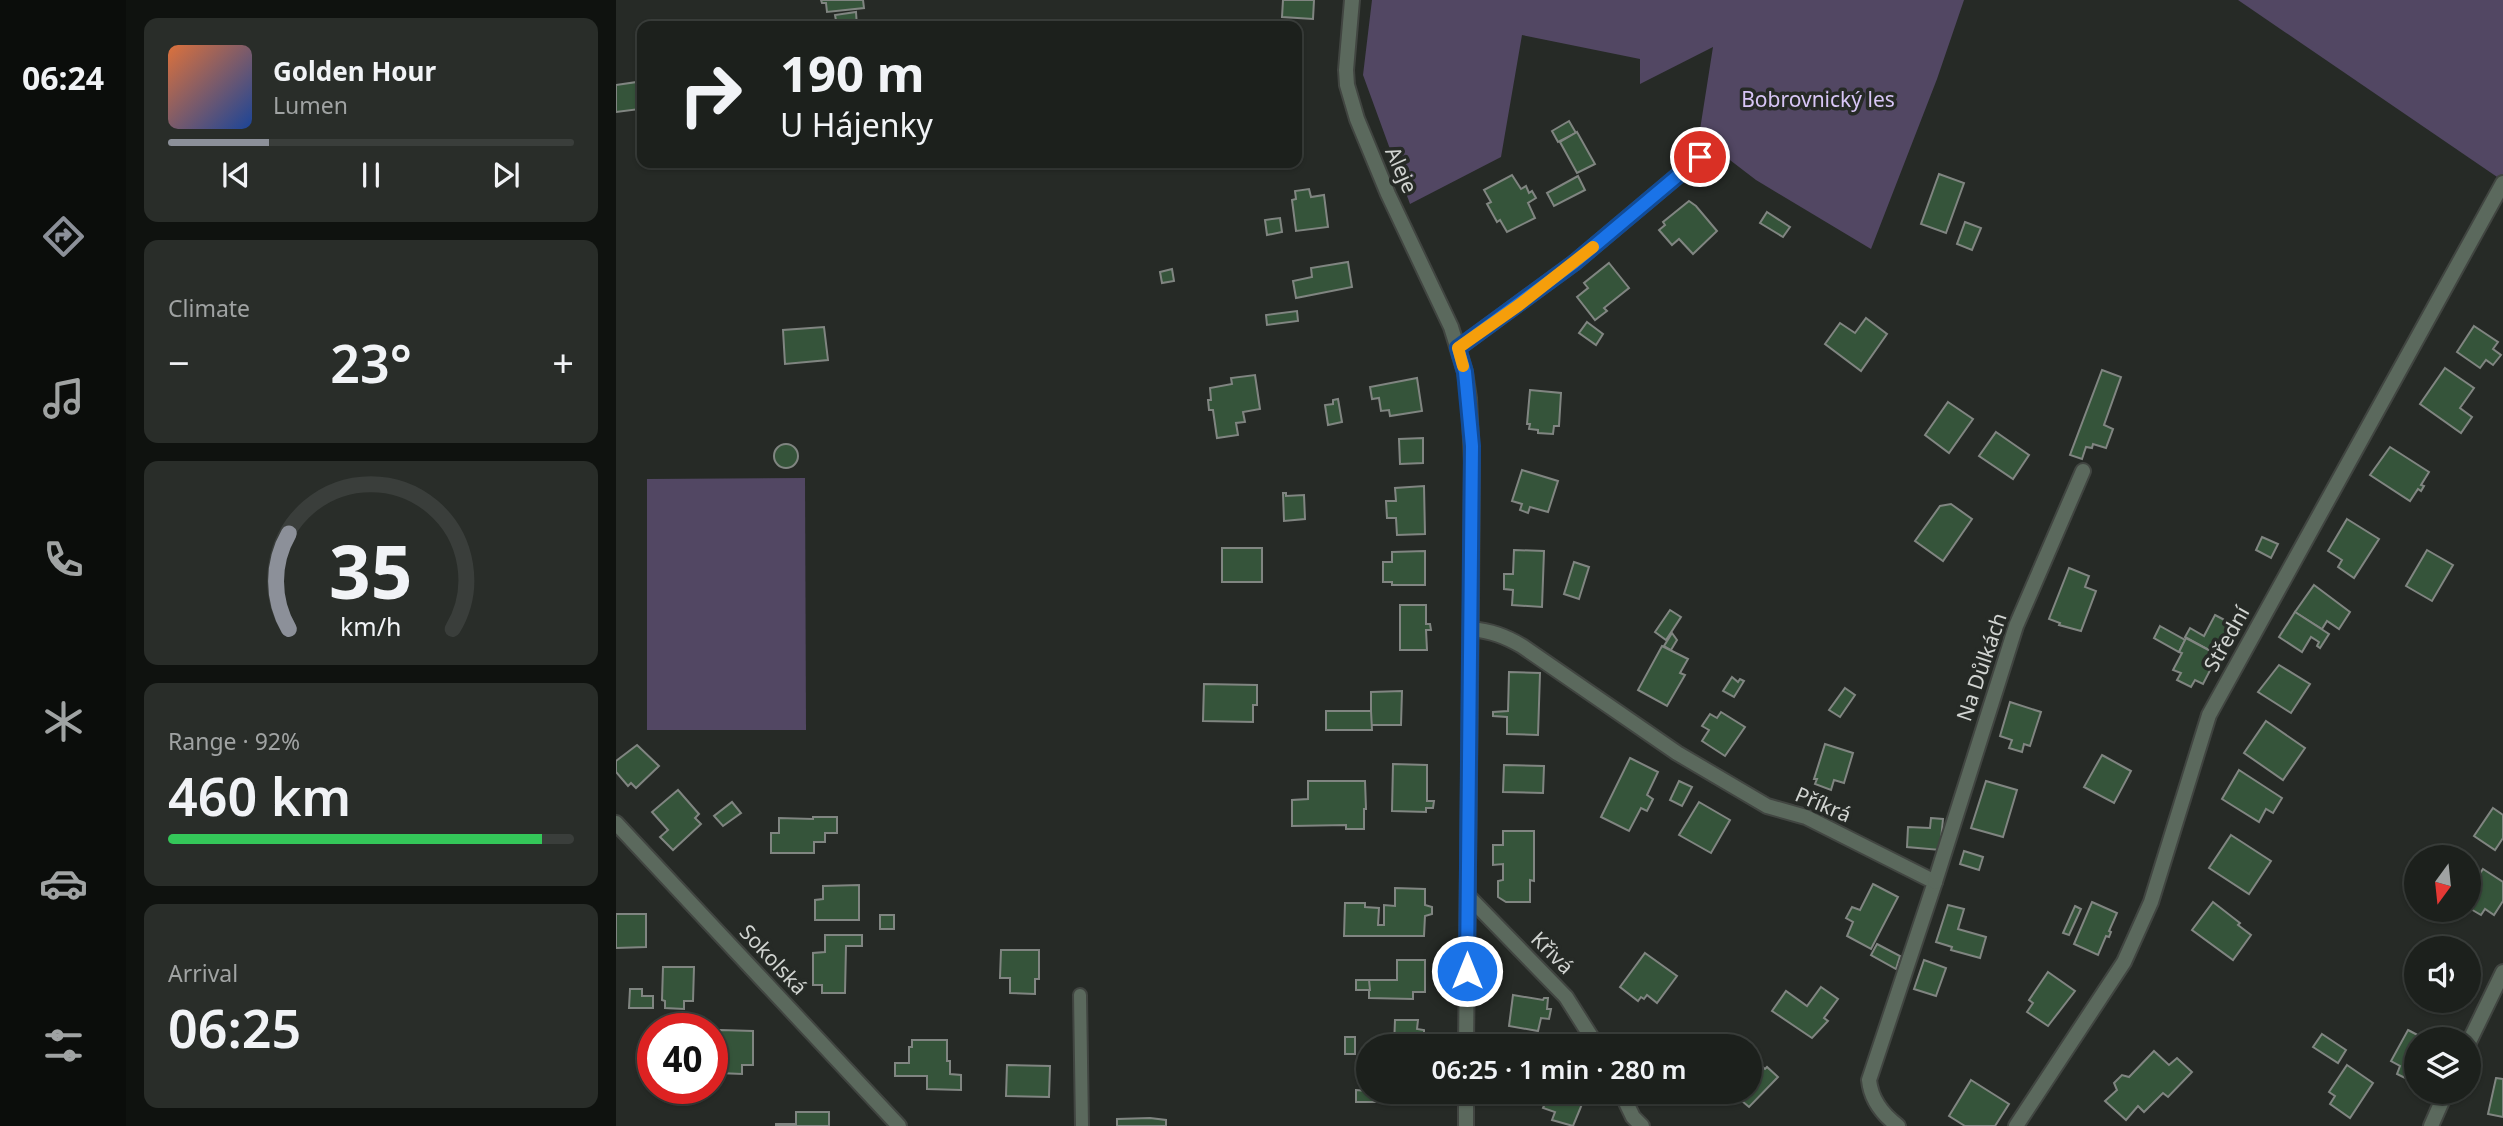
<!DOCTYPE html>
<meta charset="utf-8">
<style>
:root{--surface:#1c201c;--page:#292d29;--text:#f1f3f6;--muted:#a0a3a3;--line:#3a3e3b;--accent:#8c9099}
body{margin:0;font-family:"Noto Sans",sans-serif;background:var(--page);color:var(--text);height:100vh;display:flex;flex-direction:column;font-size:26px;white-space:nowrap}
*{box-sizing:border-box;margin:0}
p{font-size:23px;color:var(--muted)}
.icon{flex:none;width:38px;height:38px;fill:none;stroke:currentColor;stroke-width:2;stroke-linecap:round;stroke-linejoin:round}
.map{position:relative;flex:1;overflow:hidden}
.side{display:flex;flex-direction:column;gap:18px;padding:18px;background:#0f120f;width:490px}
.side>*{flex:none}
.banner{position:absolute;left:21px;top:21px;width:665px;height:147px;border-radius:14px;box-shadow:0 2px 5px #0004,0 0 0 2px var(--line);background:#1c201c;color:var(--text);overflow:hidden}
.needle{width:46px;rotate:195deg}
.fabs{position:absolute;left:1788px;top:845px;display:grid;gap:14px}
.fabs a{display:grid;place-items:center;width:77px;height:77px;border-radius:50%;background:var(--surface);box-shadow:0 2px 5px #0004,0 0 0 2px var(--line);font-size:35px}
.speed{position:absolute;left:21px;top:1013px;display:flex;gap:14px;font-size:35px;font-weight:700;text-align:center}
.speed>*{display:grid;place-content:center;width:91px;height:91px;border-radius:50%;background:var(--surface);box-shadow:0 2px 5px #0004,0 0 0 2px var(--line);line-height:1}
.speed .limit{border:10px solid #d22;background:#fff;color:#111}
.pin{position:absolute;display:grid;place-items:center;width:60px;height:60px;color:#fff;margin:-30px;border:4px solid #fff;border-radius:50%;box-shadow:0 2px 7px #0007}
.me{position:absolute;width:77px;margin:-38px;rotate:0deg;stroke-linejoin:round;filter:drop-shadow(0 0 5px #0008)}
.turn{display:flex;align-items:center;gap:24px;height:147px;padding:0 28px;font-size:32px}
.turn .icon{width:91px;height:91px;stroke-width:2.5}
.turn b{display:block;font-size:49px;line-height:60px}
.big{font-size:52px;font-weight:600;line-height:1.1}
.side .tile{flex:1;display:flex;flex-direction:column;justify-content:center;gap:10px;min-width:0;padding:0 24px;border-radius:14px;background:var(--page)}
.side .dial{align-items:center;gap:0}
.dial svg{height:182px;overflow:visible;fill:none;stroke:var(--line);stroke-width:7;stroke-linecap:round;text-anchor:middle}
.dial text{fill:var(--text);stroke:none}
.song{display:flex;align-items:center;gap:21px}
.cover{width:84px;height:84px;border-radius:10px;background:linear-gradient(135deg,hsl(20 70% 55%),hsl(220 70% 35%))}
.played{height:7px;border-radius:4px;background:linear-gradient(90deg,var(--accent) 25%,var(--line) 25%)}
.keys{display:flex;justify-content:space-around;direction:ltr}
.heat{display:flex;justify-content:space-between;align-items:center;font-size:38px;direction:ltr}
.charge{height:10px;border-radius:5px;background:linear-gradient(90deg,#34c759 92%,var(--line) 0)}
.trip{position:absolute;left:740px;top:1034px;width:406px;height:70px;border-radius:35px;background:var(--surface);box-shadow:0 2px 5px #0004,0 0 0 2px var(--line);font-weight:600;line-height:70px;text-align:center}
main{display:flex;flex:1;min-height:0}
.tabs{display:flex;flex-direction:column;width:126px;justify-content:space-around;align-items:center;background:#0b0d0b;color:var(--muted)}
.tabs .icon{width:49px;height:49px}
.tabs .active{color:var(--accent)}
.tabs b{font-size:32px;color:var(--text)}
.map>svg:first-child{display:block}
</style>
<main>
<nav class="tabs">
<b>06:24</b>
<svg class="icon active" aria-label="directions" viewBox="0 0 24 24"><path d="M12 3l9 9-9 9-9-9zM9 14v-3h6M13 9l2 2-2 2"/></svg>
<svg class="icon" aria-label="music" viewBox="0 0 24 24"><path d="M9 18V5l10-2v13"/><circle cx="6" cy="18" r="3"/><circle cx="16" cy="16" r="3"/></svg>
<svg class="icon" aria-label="phone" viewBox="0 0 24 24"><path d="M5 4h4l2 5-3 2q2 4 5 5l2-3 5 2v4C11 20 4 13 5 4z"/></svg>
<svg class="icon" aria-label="climate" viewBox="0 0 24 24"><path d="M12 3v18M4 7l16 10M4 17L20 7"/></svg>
<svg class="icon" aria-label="car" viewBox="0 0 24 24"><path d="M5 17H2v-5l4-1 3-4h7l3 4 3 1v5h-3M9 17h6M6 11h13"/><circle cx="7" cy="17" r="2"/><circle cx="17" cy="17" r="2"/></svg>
<svg class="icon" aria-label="filters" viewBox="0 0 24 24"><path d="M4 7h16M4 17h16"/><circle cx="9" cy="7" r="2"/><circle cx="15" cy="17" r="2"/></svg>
</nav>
<section class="side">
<div class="tile">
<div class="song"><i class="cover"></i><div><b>Golden Hour</b><p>Lumen</p></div></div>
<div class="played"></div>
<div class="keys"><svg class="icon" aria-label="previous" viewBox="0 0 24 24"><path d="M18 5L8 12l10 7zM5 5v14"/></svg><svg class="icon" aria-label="pause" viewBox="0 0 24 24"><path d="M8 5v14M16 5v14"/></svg><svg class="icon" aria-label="next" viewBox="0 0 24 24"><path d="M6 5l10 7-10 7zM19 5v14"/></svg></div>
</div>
<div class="tile"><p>Climate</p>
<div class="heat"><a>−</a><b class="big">23°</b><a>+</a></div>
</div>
<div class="tile dial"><svg viewBox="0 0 100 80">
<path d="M14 69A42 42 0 1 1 86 69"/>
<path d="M14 69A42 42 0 0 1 14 27" stroke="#8c9099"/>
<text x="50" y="56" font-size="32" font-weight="700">35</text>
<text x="50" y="72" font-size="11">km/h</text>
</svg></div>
<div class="tile"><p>Range · 92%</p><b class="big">460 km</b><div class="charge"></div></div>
<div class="tile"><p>Arrival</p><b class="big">06:25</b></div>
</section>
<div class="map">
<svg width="1887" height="1126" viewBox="0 0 1887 1126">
<rect width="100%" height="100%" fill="#262a26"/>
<!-- green -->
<g fill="#524763">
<path d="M756 0H1348L1321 79 1255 249 1140 180 1093 144 1080 155 1097 47 1024 84V59L906 35 885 157 794 204 747 75Z"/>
<path d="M1622 0H1887V181Z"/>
<path d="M189 478 190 730H31V479Z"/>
</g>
<!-- building -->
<g fill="#35543a" stroke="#808581" stroke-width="2">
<path d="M205 0H247L248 8 211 12 210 3H206Z"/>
<path d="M667 0H698L697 19 666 17Z"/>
<path d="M240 12 241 26H221L219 15Z"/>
<path d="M21 82 24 109 0 112V85Z"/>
<path d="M953 121 960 133 942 142 936 131Z"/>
<path d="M961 132 979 164 961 173 944 142Z"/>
<path d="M1323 174 1348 183 1330 233 1305 224Z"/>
<path d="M896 175 905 189 910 186 913 193 916 191 920 198 912 203 919 218 891 232 884 220 881 222 871 204 875 202 868 190Z"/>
<path d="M962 176 969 190 938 206 931 193Z"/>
<path d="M693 189 695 197 708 195 712 227 680 231 676 200 680 199 679 191Z"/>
<path d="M1073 201 1080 206 1101 231 1077 254 1063 239 1056 245 1043 230 1049 225 1047 222Z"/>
<path d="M1151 212 1174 227 1167 237 1144 223Z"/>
<path d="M664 218 666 232 651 235 649 220Z"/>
<path d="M1349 222 1365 228 1356 250 1341 244Z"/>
<path d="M732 262 736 287 680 298 677 281 696 277 695 268Z"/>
<path d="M993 263 1013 288 988 308 991 311 979 320 961 297 972 288 968 283Z"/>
<path d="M556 269 558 281 546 283 544 272Z"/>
<path d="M681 311 682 321 651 325 650 315Z"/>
<path d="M1250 318 1271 334 1245 371 1209 344 1224 323 1239 333Z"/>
<path d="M971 322 987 334 980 345 963 333Z"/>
<path d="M1858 326 1882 342 1877 349 1885 355 1877 365 1870 360 1864 368 1841 352Z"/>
<path d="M208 327 212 360 169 364 167 330Z"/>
<path d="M1829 368 1858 388 1844 408 1856 417 1845 433 1804 404Z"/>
<path d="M1486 370 1505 377 1488 425 1497 429 1490 448 1477 444 1476 448 1470 447 1466 459 1454 455Z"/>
<path d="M639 375 644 409 627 412 629 422 620 423 622 435 601 438 597 410H593L592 400H595L594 388 616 384 615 378Z"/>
<path d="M801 378 806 411 774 416 773 410 765 411 763 398 756 399 754 387Z"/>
<path d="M914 390 945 393 943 426H938L937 434 922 433V430L913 429 914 424H911Z"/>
<path d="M722 399 726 422 712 425 709 405 717 404V400Z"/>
<path d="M1332 402 1357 419 1333 453 1309 435Z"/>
<path d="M1380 432 1413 455 1397 479 1363 456Z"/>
<path d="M807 438V463L784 464 783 439Z"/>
<circle cx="170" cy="456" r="12"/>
<path d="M1774 447 1813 472 1805 485 1808 486 1805 491 1802 489 1794 501 1754 475Z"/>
<path d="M906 470 942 481 932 512 914 507 912 513 904 510 906 504 896 501Z"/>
<path d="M808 486 809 534 781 535 780 518H771L770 501H780L779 488Z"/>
<path d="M667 493H670V496L688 495 689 519 668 521Z"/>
<path d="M1335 504 1356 519 1327 561 1299 541 1324 506Z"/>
<path d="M1731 519 1763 539 1738 578 1722 567 1726 560 1712 551Z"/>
<path d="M1646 537 1662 544 1655 558 1640 550Z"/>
<rect x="606" y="548" width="40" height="34"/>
<path d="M898 550 928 551 926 607 896 605 897 590 888 589V574H897Z"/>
<path d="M1811 550 1837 565 1816 601 1790 586Z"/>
<path d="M809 551V585H776V582H767V562H776V552Z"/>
<path d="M958 562 973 567 963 599 948 594Z"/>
<path d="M1453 568 1473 576 1469 587 1480 591 1465 631 1443 625 1444 623 1433 619Z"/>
<path d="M1698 585 1734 612 1723 629 1711 621 1706 629 1679 612Z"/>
<path d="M784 605H810V624H814L815 630H810L811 650H784Z"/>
<path d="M1054 610 1065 617 1050 640 1039 632Z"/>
<path d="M1679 612 1713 634 1704 648 1701 646 1703 642 1695 637 1686 652 1663 637Z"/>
<path d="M1599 615 1618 625 1602 655 1569 637 1574 628 1588 636Z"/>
<path d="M1544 626 1569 640 1563 652 1538 638Z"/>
<path d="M1056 633 1061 640 1055 650 1048 646Z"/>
<path d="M1570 638 1602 655 1587 684 1579 680 1575 687 1561 680 1565 673 1557 670 1566 653 1563 652Z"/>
<path d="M1046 646 1072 659 1064 673 1069 675 1051 706 1022 690Z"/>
<path d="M1663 665 1694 684 1675 713 1642 692Z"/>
<path d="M893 672 924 673 922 735 891 734V717L877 716V712L892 711Z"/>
<path d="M1116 677 1122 682 1124 679 1128 681 1118 697 1107 691Z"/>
<path d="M588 684 641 685V705H637V722L587 721Z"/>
<path d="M1229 688 1239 695 1224 717 1213 710Z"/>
<path d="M786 691 785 725H755V692Z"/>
<path d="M1394 702 1425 712 1414 746 1408 744 1406 752 1393 748 1396 740 1384 736Z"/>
<path d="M710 711H755L756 730H710Z"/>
<path d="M1105 712 1129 727 1109 756 1086 741 1093 730 1086 726 1094 714 1101 718Z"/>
<path d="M1650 721 1689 748 1667 780 1628 753Z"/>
<path d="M1209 744 1237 753 1228 783 1218 780 1215 790 1199 784 1201 779H1198Z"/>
<path d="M21 745 43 766 20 788 15 783 12 786 0 772V761Z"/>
<path d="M1486 755 1515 771 1498 803 1468 787Z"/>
<path d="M1014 758 1042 772 1031 795 1037 799 1031 811 1025 808 1013 831 985 817Z"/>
<path d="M777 764 811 765V801H818L817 808H810V812L776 811Z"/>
<path d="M888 765 928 766 927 793 887 792Z"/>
<path d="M1623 770 1666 798 1657 813 1650 809 1643 822 1606 799Z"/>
<path d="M692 781H749L750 809H748V829H730V825L676 826V800L692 799Z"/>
<path d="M1063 781 1076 787 1066 806 1054 800Z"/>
<path d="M1370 781 1401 790 1387 837 1355 828Z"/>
<path d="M62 790 83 814 79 818 85 824 57 850 44 837 52 830 36 812Z"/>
<path d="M116 802 125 813 107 826 98 816Z"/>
<path d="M1083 802 1114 820 1095 853 1063 835Z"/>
<path d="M1877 808 1887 815V838L1879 850 1858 836Z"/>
<path d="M197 817H221V833H209V842H198V853H155V833H163V818L197 819Z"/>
<path d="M1315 818 1327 819 1324 850 1291 847 1292 827 1314 828Z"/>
<path d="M887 831H918V881L914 880V902H890L882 897V881L887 880V864L877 865V845H887Z"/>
<path d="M1615 835 1655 861 1633 894 1593 868Z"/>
<path d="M1348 851 1367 857 1363 870 1344 864Z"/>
<path d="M1867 869 1887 882V901L1878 915 1869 909 1865 915 1853 908V890Z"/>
<path d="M1257 884 1282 897 1255 949 1231 936 1237 922 1230 918 1236 907 1244 910Z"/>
<path d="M243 885V920H199V900L207 899V886Z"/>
<path d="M779 888 809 889V905L816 907V914L809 916 808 936H728L729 903H749V907L763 908 762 925H768V905L779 906Z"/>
<path d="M1476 902 1501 913 1493 931 1495 932 1493 937 1490 936 1482 955 1458 944Z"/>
<path d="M1597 902 1624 923 1622 925 1635 935 1617 960 1576 930Z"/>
<path d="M1332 905 1348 909 1342 929 1370 937 1364 958 1335 950 1336 947 1320 942Z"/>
<path d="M1459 906 1465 909 1453 935 1447 933Z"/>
<path d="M0 914H30V947L0 948Z"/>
<rect x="264" y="915" width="14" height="14"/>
<path d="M209 935H246V946H230L229 993H206V985H197V953L209 952Z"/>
<path d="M1261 944 1284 956 1280 969 1255 955Z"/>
<path d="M385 950H423V979H419V994L394 993V978H384Z"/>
<path d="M1029 953 1061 976 1041 1003 1031 995 1028 999 1025 997 1022 1001 1004 987Z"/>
<path d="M781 960H809V992H797V999L753 998V980H781Z"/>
<path d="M1308 960 1330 968 1320 996 1298 989Z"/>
<path d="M1853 962 1864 968 1853 988Z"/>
<path d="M47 967H78L77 1001H68V1009L49 1008V1001L46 1000Z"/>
<path d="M1432 972 1459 991 1432 1026 1411 1012 1417 1003 1413 1000Z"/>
<path d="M740 980H753L754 990H740Z"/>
<path d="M1205 987 1222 999 1208 1018 1212 1021 1196 1038 1156 1011 1170 991 1191 1006Z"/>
<path d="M14 989H26V996H37V1008H13Z"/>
<path d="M897 995 927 1000 928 998H932L931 1009H935L933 1019 925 1018 922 1031 893 1026Z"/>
<path d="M779 1020H802L801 1029 808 1030V1046H778Z"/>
<path d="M104 1030 137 1031V1065H126V1074L103 1073Z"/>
<path d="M1792 1030 1811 1040H1801V1075L1799 1074 1797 1078 1791 1075 1789 1078 1781 1074 1784 1066 1775 1061Z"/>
<path d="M1706 1034 1730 1050 1722 1063 1697 1047Z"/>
<path d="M898 1036 918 1040 917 1046H896Z"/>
<rect x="729" y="1037" width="10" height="17"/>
<path d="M296 1040H331V1061H334V1074L345 1075V1090L311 1089V1076H279V1063H293V1047H296Z"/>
<path d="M1538 1051 1553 1065 1561 1058 1576 1072 1552 1097 1547 1093 1528 1112 1522 1106 1510 1120 1489 1101 1501 1090 1498 1083 1506 1075 1513 1077Z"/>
<path d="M1134 1056 1149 1069 1151 1067 1162 1077 1133 1107 1119 1095 1121 1092H1134Z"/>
<path d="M391 1065 434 1066 433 1097 390 1096Z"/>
<path d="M1731 1065 1757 1083 1734 1118 1714 1104 1719 1096 1713 1092Z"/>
<path d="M1880 1078 1887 1079V1117L1872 1114Z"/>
<path d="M1355 1080 1393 1104 1379 1126H1349L1333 1116Z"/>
<path d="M740 1090 762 1092 761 1102H740Z"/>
<path d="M767 1092H807V1104H775V1099H767Z"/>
<path d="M934 1092H971L957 1126 936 1120 939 1112 927 1108Z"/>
<path d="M180 1112H213V1126H160V1124H180Z"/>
<path d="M534 1118 550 1120V1126H501V1119Z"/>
</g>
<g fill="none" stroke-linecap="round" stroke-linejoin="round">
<!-- service casing -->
<g stroke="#414541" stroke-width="16">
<path id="service" d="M464 995 466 1126"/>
</g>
<!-- minor casing -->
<g stroke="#414541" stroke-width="18">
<g id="minor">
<path d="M842 348 958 263 1084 157"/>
<path d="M855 629C875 631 889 636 906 646L1061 753 1151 806 1190 817 1319 882 1253 1080C1255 1100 1266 1114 1282 1126"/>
<path d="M0 823 283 1126"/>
<path d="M1319 882 1400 626 1467 471"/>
<path d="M852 896 950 997 981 1046"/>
<path d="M1853 1042 1887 972"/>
<path d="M1005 1092 1017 1117 1026 1126"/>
<path d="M1400 1126 1508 962 1535 902 1593 715 1887 183"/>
<path d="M1815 1126 1830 1092"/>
</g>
</g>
<!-- tertiary casing -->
<g stroke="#414541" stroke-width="18">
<g id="tertiary">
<path d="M736 0 730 70 731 85 741 119 772 194 835 327 849 372 853 398 856 462 855 600 850 1046"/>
<path d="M850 1126V1092"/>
</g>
</g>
<!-- service -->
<use href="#service" stroke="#5b695d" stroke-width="12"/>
<!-- minor -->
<use href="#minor" stroke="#5b695d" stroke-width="14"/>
<!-- tertiary -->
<use href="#tertiary" stroke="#5b695d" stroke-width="14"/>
</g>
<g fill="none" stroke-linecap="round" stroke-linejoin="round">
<!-- route casing -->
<g stroke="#114b97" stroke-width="18">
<path id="route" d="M851 971 856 446 849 372 842 348 958 263 1084 157"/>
</g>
<!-- route -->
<use href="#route" stroke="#1a73e8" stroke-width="12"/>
<!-- slow -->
<path stroke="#f59e0b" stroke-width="12" d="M847 366 842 348 903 305 977 247"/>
</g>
<g text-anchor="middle" stroke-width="7" stroke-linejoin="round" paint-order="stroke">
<!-- park labels -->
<g font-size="21" fill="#d8c6f6" stroke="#262a26">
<text x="1202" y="107">Bobrovnický les</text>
</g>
<!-- street labels -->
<g font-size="21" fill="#d1d4d1" stroke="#262a26">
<text transform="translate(785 170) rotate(66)" y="7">Aleje</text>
<text transform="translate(1611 639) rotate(-61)" y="7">Střední</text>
<text transform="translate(1366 667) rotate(-71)" y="7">Na Důlkách</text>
<text transform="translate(1207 805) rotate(23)" y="7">Příkrá</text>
<text transform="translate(936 953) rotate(45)" y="7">Křivá</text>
<text transform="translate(157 960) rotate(47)" y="7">Sokolská</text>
</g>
</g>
</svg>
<div class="fabs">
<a><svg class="needle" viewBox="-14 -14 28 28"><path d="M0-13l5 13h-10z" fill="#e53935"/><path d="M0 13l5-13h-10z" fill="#a0a3a3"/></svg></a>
<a><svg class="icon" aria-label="sound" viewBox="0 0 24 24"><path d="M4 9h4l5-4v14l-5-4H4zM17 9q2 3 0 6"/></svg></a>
<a><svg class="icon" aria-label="layers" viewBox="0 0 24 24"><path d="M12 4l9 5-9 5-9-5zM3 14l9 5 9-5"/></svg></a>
</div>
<div class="speed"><div class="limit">40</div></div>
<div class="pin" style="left:1084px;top:157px;background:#d93025"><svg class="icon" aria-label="arrive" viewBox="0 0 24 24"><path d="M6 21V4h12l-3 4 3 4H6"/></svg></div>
<svg class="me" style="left:851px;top:971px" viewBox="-20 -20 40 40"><circle r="17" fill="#1a73e8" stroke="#fff" stroke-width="3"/><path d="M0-11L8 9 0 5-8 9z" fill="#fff"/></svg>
<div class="trip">06:25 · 1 min · 280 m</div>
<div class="banner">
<div class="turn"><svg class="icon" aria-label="right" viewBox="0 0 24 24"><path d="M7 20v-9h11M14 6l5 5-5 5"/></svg><div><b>190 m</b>U Hájenky</div></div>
</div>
</div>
</main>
